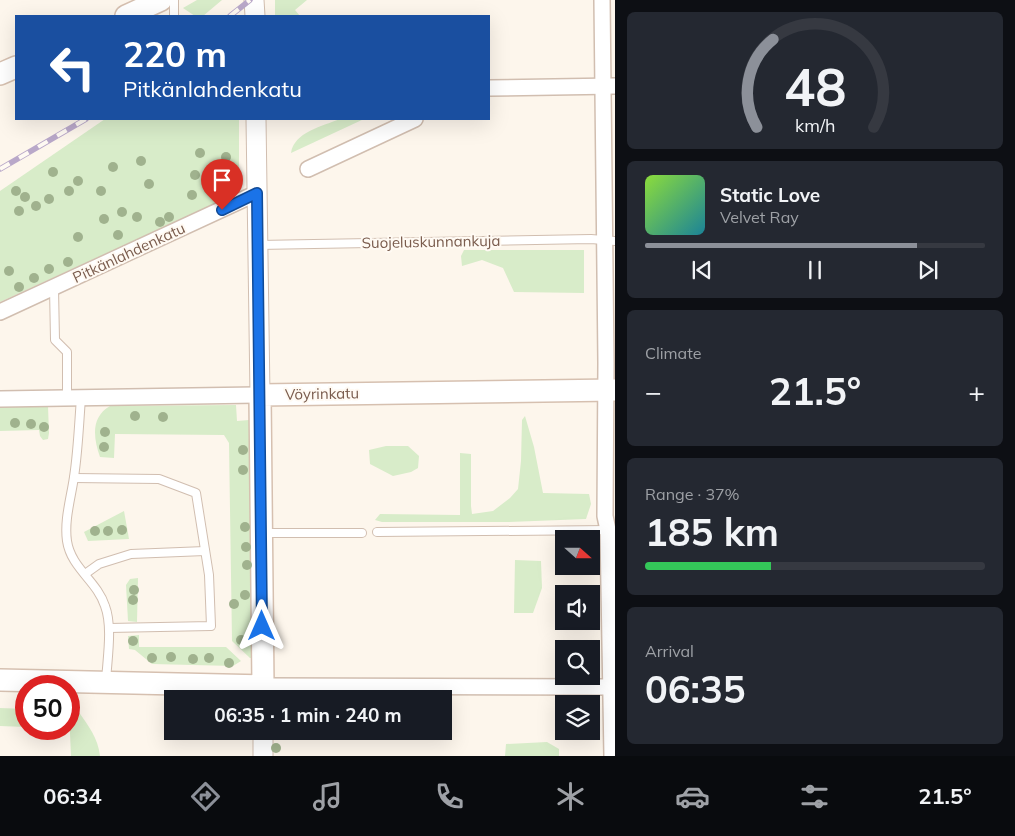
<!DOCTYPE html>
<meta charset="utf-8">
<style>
:root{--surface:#171b24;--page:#242831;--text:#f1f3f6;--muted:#9ea1a6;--line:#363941;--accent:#8c9099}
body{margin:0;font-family:Mulish,sans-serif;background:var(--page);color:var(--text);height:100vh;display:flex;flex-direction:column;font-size:19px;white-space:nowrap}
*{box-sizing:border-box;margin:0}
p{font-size:16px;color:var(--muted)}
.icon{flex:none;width:28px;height:28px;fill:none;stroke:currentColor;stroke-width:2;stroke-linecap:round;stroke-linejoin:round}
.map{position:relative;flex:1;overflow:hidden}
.panel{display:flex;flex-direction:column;gap:12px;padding:12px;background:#0d0f14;width:400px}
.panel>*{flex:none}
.banner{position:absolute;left:15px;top:15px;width:475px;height:105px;border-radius:0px;box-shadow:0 5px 20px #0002;background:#1a4fa0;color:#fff;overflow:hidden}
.needle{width:32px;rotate:111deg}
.buttons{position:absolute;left:555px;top:530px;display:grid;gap:10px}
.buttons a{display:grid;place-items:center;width:45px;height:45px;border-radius:0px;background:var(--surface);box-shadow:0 5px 20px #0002;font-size:25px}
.speed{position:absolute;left:15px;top:675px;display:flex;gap:10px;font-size:25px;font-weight:700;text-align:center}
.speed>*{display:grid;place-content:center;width:65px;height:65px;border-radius:50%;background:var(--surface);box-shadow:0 5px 20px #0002;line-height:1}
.speed .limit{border:8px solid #d22;background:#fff;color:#111}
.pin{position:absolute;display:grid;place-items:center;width:42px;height:42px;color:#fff;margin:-51px -21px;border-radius:50% 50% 50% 0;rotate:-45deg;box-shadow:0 0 5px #0007}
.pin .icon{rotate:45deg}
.me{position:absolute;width:55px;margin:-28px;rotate:0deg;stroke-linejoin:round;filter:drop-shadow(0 0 4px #0008)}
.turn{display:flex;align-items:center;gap:18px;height:105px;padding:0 25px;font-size:22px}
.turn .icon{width:65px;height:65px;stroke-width:2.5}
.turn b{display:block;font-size:35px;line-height:42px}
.big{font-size:38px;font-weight:700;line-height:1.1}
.panel .card{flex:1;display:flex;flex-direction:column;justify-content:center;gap:8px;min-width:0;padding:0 18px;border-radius:8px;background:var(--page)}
.panel .dial{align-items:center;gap:0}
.dial svg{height:130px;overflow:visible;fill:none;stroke:var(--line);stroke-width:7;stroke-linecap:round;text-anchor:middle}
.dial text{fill:var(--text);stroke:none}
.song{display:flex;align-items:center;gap:15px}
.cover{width:60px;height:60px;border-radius:8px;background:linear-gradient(135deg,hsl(90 70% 55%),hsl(190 70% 35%))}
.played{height:5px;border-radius:2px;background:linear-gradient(90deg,var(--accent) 80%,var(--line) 80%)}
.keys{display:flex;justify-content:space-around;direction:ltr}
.heat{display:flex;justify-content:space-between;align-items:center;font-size:28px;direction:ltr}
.charge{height:8px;border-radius:4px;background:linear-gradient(90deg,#34c759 37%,var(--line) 0)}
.trip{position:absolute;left:164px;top:690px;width:288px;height:50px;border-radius:0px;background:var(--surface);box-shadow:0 5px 20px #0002;font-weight:700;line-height:50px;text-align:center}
.menu{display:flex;height:80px;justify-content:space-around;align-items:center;background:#090b0e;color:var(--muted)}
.menu .icon{width:35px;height:35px}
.menu .on{color:var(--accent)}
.menu b{font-size:22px;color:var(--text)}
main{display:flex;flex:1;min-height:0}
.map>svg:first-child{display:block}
</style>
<main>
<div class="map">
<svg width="615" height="756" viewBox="0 0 615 756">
<rect width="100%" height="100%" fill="#fdf6ec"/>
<!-- green -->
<g fill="#d8ecc9">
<path d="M197 0H222L203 16H195L183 8Z"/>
<path d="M275 0H307L295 10 300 16H275Z"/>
<path d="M105 119H239V176L234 192 228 198 0 302V191Z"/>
<path d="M340 119H364L291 153C294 132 323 126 340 119Z"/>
<path d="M464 250H584V293L514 292 503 268 482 260 462 266 461 256Z"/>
<path d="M236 405 237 421 249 420 254 658H250L232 641 229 443 224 435 115 434 114 458 100 457C93 437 91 417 110 406Z"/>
<path d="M48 406 49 433 48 439 43 440 40 436 39 430 0 431V407Z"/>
<path d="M525 416 534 447 543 493 589 494 591 504 586 519 509 522H382L375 520 380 514 460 515V453L471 454V506L472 514 493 511 510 498 518 489 521 461 522 420Z"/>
<path d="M386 446H408L419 456 418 468 411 472 393 476 370 464 369 450Z"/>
<path d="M124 511 129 539 88 541 84 532Z"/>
<path d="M515 560 541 561 542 588 533 613H514Z"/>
<path d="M138 578 137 622 128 621 126 585 130 579Z"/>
<path d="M139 635V647H226L241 661 233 666 152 664 135 650 129 649 128 636Z"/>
<path d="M0 708 26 709V727L0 726Z"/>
<path d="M69 710 78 711C88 725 98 738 100 756H71Z"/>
<path d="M547 742 559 749V756H505L506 744Z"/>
</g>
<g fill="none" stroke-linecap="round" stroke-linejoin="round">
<!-- service casing -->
<g stroke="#d1beb0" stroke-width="10">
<g id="service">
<path d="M174 16V0"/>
<path d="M258 245 591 239 615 241"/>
<path d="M54 288 55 340 67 352V398"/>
<path d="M81 398C79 424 78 451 74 477 71 498 64 520 67 541 71 568 97 581 105 606 113 627 107 660 106 682"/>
<path d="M74 478 159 479 196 493 209 575 211 626 109 628"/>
<path d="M377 532 610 530"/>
<path d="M263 533H362"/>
<path d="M85 574 99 564 131 554 205 551"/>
</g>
</g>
<!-- minor casing -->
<g stroke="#d1beb0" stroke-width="18">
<g id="minor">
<path d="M602 0 606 363 605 516 608 530 612 756"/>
<path d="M489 88 615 86"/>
<path d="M308 169 415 119"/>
<path d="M0 312 257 193"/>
<path d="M0 399 260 395"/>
<path d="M263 686 611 687"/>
</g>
</g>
<!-- tertiary casing -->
<g stroke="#d1beb0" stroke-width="21">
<g id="tertiary">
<path d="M254 0 255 16"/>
<path d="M256 119 260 395"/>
<path d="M263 731V756"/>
</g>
</g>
<!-- secondary casing -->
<g stroke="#d6c0b0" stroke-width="24">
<g id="secondary">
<path d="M126 16 161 0"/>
<path d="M0 74 16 67"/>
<path d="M0 680 263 686 260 395 615 390"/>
</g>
</g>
<!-- service -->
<use href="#service" stroke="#fff" stroke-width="8"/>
<!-- minor -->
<use href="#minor" stroke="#fff" stroke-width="15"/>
<!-- tertiary -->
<use href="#tertiary" stroke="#fff" stroke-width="19"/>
<!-- secondary -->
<use href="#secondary" stroke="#fff" stroke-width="21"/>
<!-- rail casing -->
<g stroke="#b9a8c9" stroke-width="5.5">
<g id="rail">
<path d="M230 16 250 0"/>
<path d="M0 169 86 119"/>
</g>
</g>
<!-- rail -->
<use href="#rail" stroke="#fffaf3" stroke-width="4" stroke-dasharray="11" stroke-linecap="butt"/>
</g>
<!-- trees -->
<g fill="#a0b28e">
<circle cx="200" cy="153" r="5"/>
<circle cx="226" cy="157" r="5"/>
<circle cx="141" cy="161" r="5"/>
<circle cx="113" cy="167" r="5"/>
<circle cx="53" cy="172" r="5"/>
<circle cx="216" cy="173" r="5"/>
<circle cx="195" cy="175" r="5"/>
<circle cx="78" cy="181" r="5"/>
<circle cx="149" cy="184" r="5"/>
<circle cx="211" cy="190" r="5"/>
<circle cx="16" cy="191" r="5"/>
<circle cx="69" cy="191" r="5"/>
<circle cx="101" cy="191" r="5"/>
<circle cx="192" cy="195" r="5"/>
<circle cx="25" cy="197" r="5"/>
<circle cx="49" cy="199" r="5"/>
<circle cx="36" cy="206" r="5"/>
<circle cx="19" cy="211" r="5"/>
<circle cx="122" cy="212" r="5"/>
<circle cx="137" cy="217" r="5"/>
<circle cx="169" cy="217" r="5"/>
<circle cx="104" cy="219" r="5"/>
<circle cx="160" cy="222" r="5"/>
<circle cx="118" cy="235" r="5"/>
<circle cx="78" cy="237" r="5"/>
<circle cx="68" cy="262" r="5"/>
<circle cx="49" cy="269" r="5"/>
<circle cx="9" cy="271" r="5"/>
<circle cx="34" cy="278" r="5"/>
<circle cx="19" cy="287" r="5"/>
<circle cx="135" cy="416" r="5"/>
<circle cx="163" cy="417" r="5"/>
<circle cx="15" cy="423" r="5"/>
<circle cx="31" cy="424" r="5"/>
<circle cx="44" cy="427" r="5"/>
<circle cx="105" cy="432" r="5"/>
<circle cx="104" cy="447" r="5"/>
<circle cx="243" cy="450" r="5"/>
<circle cx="243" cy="470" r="5"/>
<circle cx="245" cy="527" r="5"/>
<circle cx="122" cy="530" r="5"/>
<circle cx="95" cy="531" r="5"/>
<circle cx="108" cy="531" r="5"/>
<circle cx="246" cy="547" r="5"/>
<circle cx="247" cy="565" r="5"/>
<circle cx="134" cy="590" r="5"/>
<circle cx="245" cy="595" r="5"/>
<circle cx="133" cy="600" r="5"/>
<circle cx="234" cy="604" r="5"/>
<circle cx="241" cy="640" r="5"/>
<circle cx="133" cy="641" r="5"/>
<circle cx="171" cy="657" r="5"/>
<circle cx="152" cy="658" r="5"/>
<circle cx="209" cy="658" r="5"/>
<circle cx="193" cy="659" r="5"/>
<circle cx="229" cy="663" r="5"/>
<circle cx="276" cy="748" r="5"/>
</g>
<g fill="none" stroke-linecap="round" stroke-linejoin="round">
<!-- route casing -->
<g stroke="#114b97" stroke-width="12">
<path id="route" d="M222 210 257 193 262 626"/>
</g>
<!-- route -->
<use href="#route" stroke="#1a73e8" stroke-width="9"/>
</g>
<g text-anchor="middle" stroke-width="4" stroke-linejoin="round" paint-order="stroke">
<!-- street labels -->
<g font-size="15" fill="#7a5c4d" stroke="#fffaf3">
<text transform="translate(431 242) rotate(-1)" y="5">Suojeluskunnankuja</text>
<text transform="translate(129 253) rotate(-25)" y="5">Pitkänlahdenkatu</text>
<text transform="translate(322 394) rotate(-1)" y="5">Vöyrinkatu</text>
</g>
</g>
</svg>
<div class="buttons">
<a><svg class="needle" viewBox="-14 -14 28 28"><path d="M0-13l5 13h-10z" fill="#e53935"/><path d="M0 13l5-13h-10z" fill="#9ea1a6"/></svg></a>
<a><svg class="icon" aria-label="sound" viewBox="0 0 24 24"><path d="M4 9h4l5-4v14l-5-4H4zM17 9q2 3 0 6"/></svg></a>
<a><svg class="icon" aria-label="search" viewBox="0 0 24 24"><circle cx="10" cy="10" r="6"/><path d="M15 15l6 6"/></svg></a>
<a><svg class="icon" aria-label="layers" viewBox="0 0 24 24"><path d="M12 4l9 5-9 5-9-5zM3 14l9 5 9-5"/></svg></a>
</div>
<div class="speed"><div class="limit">50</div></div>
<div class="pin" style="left:222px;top:210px;background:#d93025"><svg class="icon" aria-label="arrive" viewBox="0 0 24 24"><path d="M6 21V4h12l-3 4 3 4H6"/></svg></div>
<svg class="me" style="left:262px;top:626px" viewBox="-20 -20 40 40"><path d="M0-17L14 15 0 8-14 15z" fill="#1a73e8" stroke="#fff" stroke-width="4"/></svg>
<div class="trip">06:35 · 1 min · 240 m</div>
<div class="banner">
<div class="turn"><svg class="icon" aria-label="left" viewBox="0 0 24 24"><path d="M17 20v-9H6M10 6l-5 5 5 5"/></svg><div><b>220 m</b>Pitkänlahdenkatu</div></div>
</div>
</div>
<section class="panel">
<div class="card dial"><svg viewBox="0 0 100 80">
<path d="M14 69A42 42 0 1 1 86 69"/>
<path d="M14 69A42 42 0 0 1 24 15" stroke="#8c9099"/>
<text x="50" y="56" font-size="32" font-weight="700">48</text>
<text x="50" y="72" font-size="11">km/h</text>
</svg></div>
<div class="card">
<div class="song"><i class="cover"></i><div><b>Static Love</b><p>Velvet Ray</p></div></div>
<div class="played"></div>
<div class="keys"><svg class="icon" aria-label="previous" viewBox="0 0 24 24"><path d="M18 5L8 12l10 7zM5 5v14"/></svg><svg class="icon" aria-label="pause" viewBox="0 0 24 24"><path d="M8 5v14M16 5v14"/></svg><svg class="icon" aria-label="next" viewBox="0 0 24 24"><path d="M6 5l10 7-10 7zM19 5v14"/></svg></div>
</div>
<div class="card"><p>Climate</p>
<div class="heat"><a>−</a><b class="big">21.5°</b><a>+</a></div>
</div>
<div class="card"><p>Range · 37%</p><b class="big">185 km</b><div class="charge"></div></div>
<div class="card"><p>Arrival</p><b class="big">06:35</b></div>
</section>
</main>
<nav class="menu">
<b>06:34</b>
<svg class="icon on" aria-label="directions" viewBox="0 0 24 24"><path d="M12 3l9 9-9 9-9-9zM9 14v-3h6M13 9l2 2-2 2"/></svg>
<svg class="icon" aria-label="music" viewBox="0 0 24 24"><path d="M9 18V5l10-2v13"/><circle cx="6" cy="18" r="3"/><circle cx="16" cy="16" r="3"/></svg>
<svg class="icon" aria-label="phone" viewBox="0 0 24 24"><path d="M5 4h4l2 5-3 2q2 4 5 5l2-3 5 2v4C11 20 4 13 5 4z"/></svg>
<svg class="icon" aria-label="climate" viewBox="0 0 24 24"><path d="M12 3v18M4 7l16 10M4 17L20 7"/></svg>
<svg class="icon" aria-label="car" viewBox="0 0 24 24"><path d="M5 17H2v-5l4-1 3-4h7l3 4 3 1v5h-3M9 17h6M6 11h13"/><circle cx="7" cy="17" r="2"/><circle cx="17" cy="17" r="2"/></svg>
<svg class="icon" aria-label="filters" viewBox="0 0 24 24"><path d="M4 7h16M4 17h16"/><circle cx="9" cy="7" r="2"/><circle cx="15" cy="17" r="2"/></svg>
<b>21.5°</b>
</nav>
